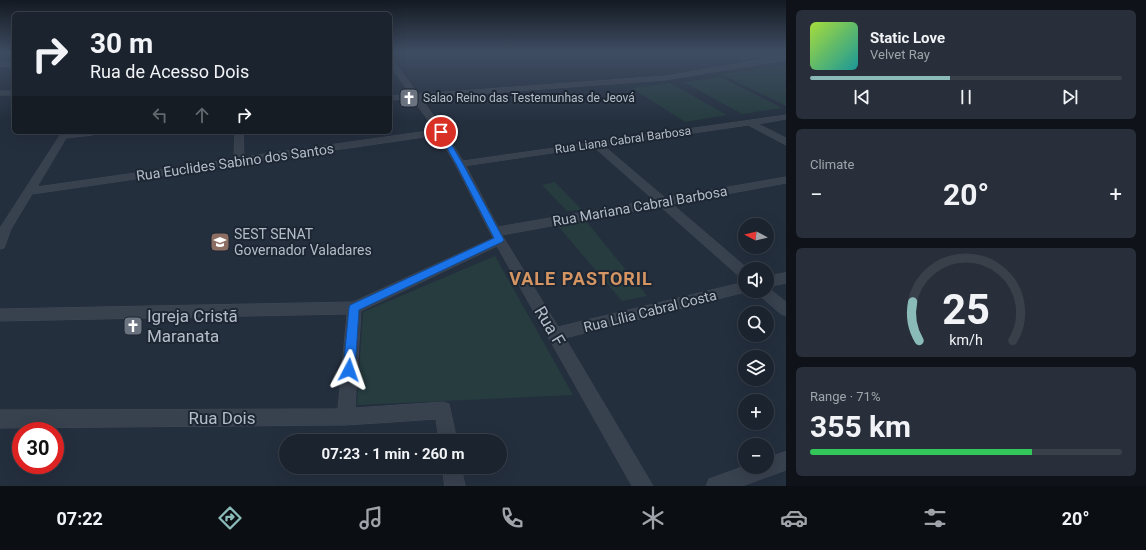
<!DOCTYPE html>
<meta charset="utf-8">
<style>
:root{--surface:#1b232e;--page:#282f3a;--text:#f1f3f6;--muted:#a0a4aa;--line:#39404a;--accent:#8bbbb9}
body{margin:0;font-family:Roboto,sans-serif;background:var(--page);color:var(--text);height:100vh;display:flex;flex-direction:column;font-size:15px;white-space:nowrap}
*{box-sizing:border-box;margin:0}
p{font-size:13px;color:var(--muted)}
.icon{flex:none;width:22px;height:22px;fill:none;stroke:currentColor;stroke-width:2;stroke-linecap:round;stroke-linejoin:round}
.map{position:relative;flex:1;overflow:hidden}
.drawer{display:flex;flex-direction:column;gap:10px;padding:10px;background:#0f1319;width:360px}
.drawer>*{flex:none}
.hud{position:absolute;left:12px;top:12px;width:380px;height:122px;border-radius:6px;box-shadow:0 4px 16px #0002,0 0 0 1px var(--line);background:#1b232e;color:var(--text);overflow:hidden}
.needle{width:26px;rotate:277deg}
.buttons{position:absolute;left:738px;top:218px;display:grid;gap:8px}
.buttons a{display:grid;place-items:center;width:36px;height:36px;border-radius:50%;background:var(--surface);box-shadow:0 4px 16px #0002,0 0 0 1px var(--line);font-size:20px}
.speed{position:absolute;left:12px;top:422px;display:flex;gap:8px;font-size:20px;font-weight:700;text-align:center}
.speed>*{display:grid;place-content:center;width:52px;height:52px;border-radius:50%;background:var(--surface);box-shadow:0 4px 16px #0002,0 0 0 1px var(--line);line-height:1}
.speed .limit{border:6px solid #d22;background:#fff;color:#111}
.pin{position:absolute;display:grid;place-items:center;width:34px;height:34px;color:#fff;margin:-17px;border:2px solid #fff;border-radius:50%;box-shadow:0 1px 4px #0007}
.me{position:absolute;width:44px;margin:-22px;rotate:4deg;stroke-linejoin:round;filter:drop-shadow(0 0 3px #0008)}
.turn{display:flex;align-items:center;gap:14px;height:84px;padding:0 12px;font-size:18px}
.turn .icon{width:52px;height:52px;stroke-width:2.5}
.turn b{display:block;font-size:28px;line-height:34px}
.lanes{display:flex;align-items:center;height:38px;padding:0 12px;background:#0003;justify-content:center;gap:20px;direction:ltr}
.lanes .off{opacity:.35}
.big{font-size:30px;font-weight:700;line-height:1.1}
.drawer .card{flex:1;display:flex;flex-direction:column;justify-content:center;gap:6px;min-width:0;padding:0 14px;border-radius:6px;background:var(--page)}
.drawer .dial{align-items:center;gap:0}
.dial svg{height:104px;overflow:visible;fill:none;stroke:var(--line);stroke-width:7;stroke-linecap:round;text-anchor:middle}
.dial text{fill:var(--text);stroke:none}
.song{display:flex;align-items:center;gap:12px}
.cover{width:48px;height:48px;border-radius:6px;background:linear-gradient(135deg,hsl(80 70% 55%),hsl(180 70% 35%))}
.played{height:4px;border-radius:2px;background:linear-gradient(90deg,var(--accent) 45%,var(--line) 45%)}
.keys{display:flex;justify-content:space-around;direction:ltr}
.heat{display:flex;justify-content:space-between;align-items:center;font-size:22px;direction:ltr}
.charge{height:6px;border-radius:3px;background:linear-gradient(90deg,#34c759 71%,var(--line) 0)}
.trip{position:absolute;left:279px;top:434px;width:228px;height:40px;border-radius:20px;background:var(--surface);box-shadow:0 4px 16px #0002,0 0 0 1px var(--line);font-weight:700;line-height:40px;text-align:center}
.menu{display:flex;height:64px;justify-content:space-around;align-items:center;background:#0b0e12;color:var(--muted)}
.menu .icon{width:28px;height:28px}
.menu .on{color:var(--accent)}
.menu b{font-size:18px;color:var(--text)}
main{display:flex;flex:1;min-height:0}
.map>svg:first-child{display:block}
</style>
<main>
<div class="map">
<svg width="786" height="486" viewBox="0 0 786 486">
<rect width="100%" height="100%" fill="#242f3e"/>
<!-- green -->
<g fill="#263c3f">
<path d="M724 52H781L784 53 742 60Z"/>
<path d="M786 65V106L720 74Z"/>
<path d="M721 77 782 108 742 114 684 82Z"/>
<path d="M670 83 727 115 685 122 632 88Z"/>
<path d="M555 182 582 210 567 211 542 185Z"/>
<path d="M586 221 647 296 622 301 558 226Z"/>
<path d="M495 256 573 395 357 405 363 312Z"/>
</g>
<g fill="none" stroke-linecap="round" stroke-linejoin="round">
<!-- minor casing -->
<g stroke="#414a57" stroke-width="1">
<g id="minor">
<path d="M786 56V60L665 80 421 98 445 132 463 161 786 115V119L758 124 786 138V145L748 125 604 146 665 198 786 177V183L672 204 748 269H745V279L740 277 660 206 502 235 558 327 745 282V291H748L745 292 565 338 653 486H632L497 246 361 311 355 408 443 402 449 404 457 441H439L436 419 346 425 0 428V410L338 409 347 314 0 321V309L353 302 493 238 455 164 438 135 32 194 11 229 4 248 0 249V228L62 132H97L93 135 66 138 37 187 234 159 235 132H243L244 157 435 130 413 99 390 100V96L410 94 390 65V58L392 59 418 94 665 76ZM594 147 654 200 498 227 466 166Z"/>
<path d="M14 62V66L0 67V63Z"/>
<rect x="0" y="91" width="14" height="4"/>
<path d="M786 273V283L767 287 786 302V316L781 314 759 295 757 291H767V277Z"/>
<path d="M786 452V470L742 486H706L709 479 745 466 767 467V458Z"/>
<path d="M443 467H461L465 486H445Z"/>
</g>
</g>
<!-- minor -->
<use href="#minor" fill="#38414e" fill-rule="evenodd"/>
</g>
<!-- sky -->
<linearGradient id="sky" x2="0" y2="1"><stop stop-color="#141a22"/><stop offset="0.43" stop-color="#3f4d63"/><stop offset="1" stop-color="#3f4d63" stop-opacity="0"/></linearGradient>
<rect width="786" height="121" fill="url(#sky)"/>
<!-- route -->
<path fill="#1a73e8" stroke="#114b97" d="M441 130 444 132 463 164 504 240 502 242 359 310 355 370 353 374 349 376 345 374 343 370 349 308 350 305 494 238 456 164 438 132Z"/>
<!-- icons -->
<defs>
<g id="church-square" transform="scale(1)"><rect x="-9" y="-9" width="18" height="18" rx="4" fill="#6b7280" stroke="#1d2633"/><path d="M-1.2-6h2.4v3.5h3.3v2.4h-3.3V6h-2.4V-.1h-3.3v-2.4h3.3Z" fill="#fff"/></g>
<g id="school-square" transform="scale(1)"><rect x="-9" y="-9" width="18" height="18" rx="4" fill="#8d6e63" stroke="#1d2633"/><path d="M0-5L7-2L0 1L-7-2ZM-4 1L0 2.5L4 1V4Q0 6-4 4Z" fill="#fff"/></g>
</defs>
<g fill-rule="evenodd">
<use href="#church-square" x="409" y="98"/>
<use href="#school-square" x="220" y="242"/>
<use href="#church-square" x="133" y="326"/>
</g>
<g text-anchor="middle" stroke-width="4" stroke-linejoin="round" paint-order="stroke">
<!-- far-poi labels -->
<g font-size="12" fill="#b4bcc9" stroke="#1d2633" text-anchor="start">
<text x="423" y="102">Salao Reino das Testemunhas de Jeová</text>
</g>
<!-- far-street labels -->
<g font-size="12" fill="#b4bcc9" stroke="#1d2633">
<text transform="translate(623 140) rotate(-8)" y="4">Rua Liana Cabral Barbosa</text>
</g>
<!-- street labels -->
<g font-size="14" fill="#b4bcc9" stroke="#1d2633">
<text transform="translate(235 162) rotate(-8)" y="5">Rua Euclides Sabino dos Santos</text>
<text transform="translate(640 206) rotate(-10)" y="5">Rua Mariana Cabral Barbosa</text>
<text transform="translate(650 311) rotate(-14)" y="5">Rua Lília Cabral Costa</text>
</g>
<!-- poi labels -->
<g font-size="14" fill="#b4bcc9" stroke="#1d2633" text-anchor="start">
<text x="234" y="239">SEST SENAT<tspan x="234" dy="16">Governador Valadares</tspan></text>
</g>
<!-- near-poi labels -->
<g font-size="17" fill="#b4bcc9" stroke="#1d2633" text-anchor="start">
<text x="147" y="322">Igreja Cristã<tspan x="147" dy="20">Maranata</tspan></text>
</g>
<!-- near-street labels -->
<g font-size="17" fill="#b4bcc9" stroke="#1d2633">
<text transform="translate(550 326) rotate(59)" y="6">Rua F</text>
<text x="222" y="424">Rua Dois</text>
</g>
<!-- district labels -->
<g font-size="18" font-weight="bold" letter-spacing="1" fill="#d59563" stroke="#1d2633">
<text x="581" y="285">VALE PASTORIL</text>
</g>
</g>
</svg>
<div class="buttons">
<a><svg class="needle" viewBox="-14 -14 28 28"><path d="M0-13l5 13h-10z" fill="#e53935"/><path d="M0 13l5-13h-10z" fill="#a0a4aa"/></svg></a>
<a><svg class="icon" aria-label="sound" viewBox="0 0 24 24"><path d="M4 9h4l5-4v14l-5-4H4zM17 9q2 3 0 6"/></svg></a>
<a><svg class="icon" aria-label="search" viewBox="0 0 24 24"><circle cx="10" cy="10" r="6"/><path d="M15 15l6 6"/></svg></a>
<a><svg class="icon" aria-label="layers" viewBox="0 0 24 24"><path d="M12 4l9 5-9 5-9-5zM3 14l9 5 9-5"/></svg></a>
<a>+</a>
<a>−</a>
</div>
<div class="speed"><div class="limit">30</div></div>
<div class="pin" style="left:441px;top:132px;background:#d93025"><svg class="icon" aria-label="arrive" viewBox="0 0 24 24"><path d="M6 21V4h12l-3 4 3 4H6"/></svg></div>
<svg class="me" style="left:349px;top:370px" viewBox="-20 -20 40 40"><path d="M0-17L14 15 0 8-14 15z" fill="#1a73e8" stroke="#fff" stroke-width="4"/></svg>
<div class="trip">07:23 · 1 min · 260 m</div>
<div class="hud">
<div class="turn"><svg class="icon" aria-label="right" viewBox="0 0 24 24"><path d="M7 20v-9h11M14 6l5 5-5 5"/></svg><div><b>30 m</b>Rua de Acesso Dois</div></div>
<div class="lanes"><svg class="icon off" aria-label="left" viewBox="0 0 24 24"><path d="M17 20v-9H6M10 6l-5 5 5 5"/></svg><svg class="icon off" aria-label="ahead" viewBox="0 0 24 24"><path d="M12 20V5M6 11l6-6 6 6"/></svg><svg class="icon" aria-label="right" viewBox="0 0 24 24"><path d="M7 20v-9h11M14 6l5 5-5 5"/></svg></div>
</div>
</div>
<section class="drawer">
<div class="card">
<div class="song"><i class="cover"></i><div><b>Static Love</b><p>Velvet Ray</p></div></div>
<div class="played"></div>
<div class="keys"><svg class="icon" aria-label="previous" viewBox="0 0 24 24"><path d="M18 5L8 12l10 7zM5 5v14"/></svg><svg class="icon" aria-label="pause" viewBox="0 0 24 24"><path d="M8 5v14M16 5v14"/></svg><svg class="icon" aria-label="next" viewBox="0 0 24 24"><path d="M6 5l10 7-10 7zM19 5v14"/></svg></div>
</div>
<div class="card"><p>Climate</p>
<div class="heat"><a>−</a><b class="big">20°</b><a>+</a></div>
</div>
<div class="card dial"><svg viewBox="0 0 100 80">
<path d="M14 69A42 42 0 1 1 86 69"/>
<path d="M14 69A42 42 0 0 1 9 39" stroke="#8bbbb9"/>
<text x="50" y="56" font-size="32" font-weight="700">25</text>
<text x="50" y="72" font-size="11">km/h</text>
</svg></div>
<div class="card"><p>Range · 71%</p><b class="big">355 km</b><div class="charge"></div></div>
</section>
</main>
<nav class="menu">
<b>07:22</b>
<svg class="icon on" aria-label="directions" viewBox="0 0 24 24"><path d="M12 3l9 9-9 9-9-9zM9 14v-3h6M13 9l2 2-2 2"/></svg>
<svg class="icon" aria-label="music" viewBox="0 0 24 24"><path d="M9 18V5l10-2v13"/><circle cx="6" cy="18" r="3"/><circle cx="16" cy="16" r="3"/></svg>
<svg class="icon" aria-label="phone" viewBox="0 0 24 24"><path d="M5 4h4l2 5-3 2q2 4 5 5l2-3 5 2v4C11 20 4 13 5 4z"/></svg>
<svg class="icon" aria-label="climate" viewBox="0 0 24 24"><path d="M12 3v18M4 7l16 10M4 17L20 7"/></svg>
<svg class="icon" aria-label="car" viewBox="0 0 24 24"><path d="M5 17H2v-5l4-1 3-4h7l3 4 3 1v5h-3M9 17h6M6 11h13"/><circle cx="7" cy="17" r="2"/><circle cx="17" cy="17" r="2"/></svg>
<svg class="icon" aria-label="filters" viewBox="0 0 24 24"><path d="M4 7h16M4 17h16"/><circle cx="9" cy="7" r="2"/><circle cx="15" cy="17" r="2"/></svg>
<b>20°</b>
</nav>
